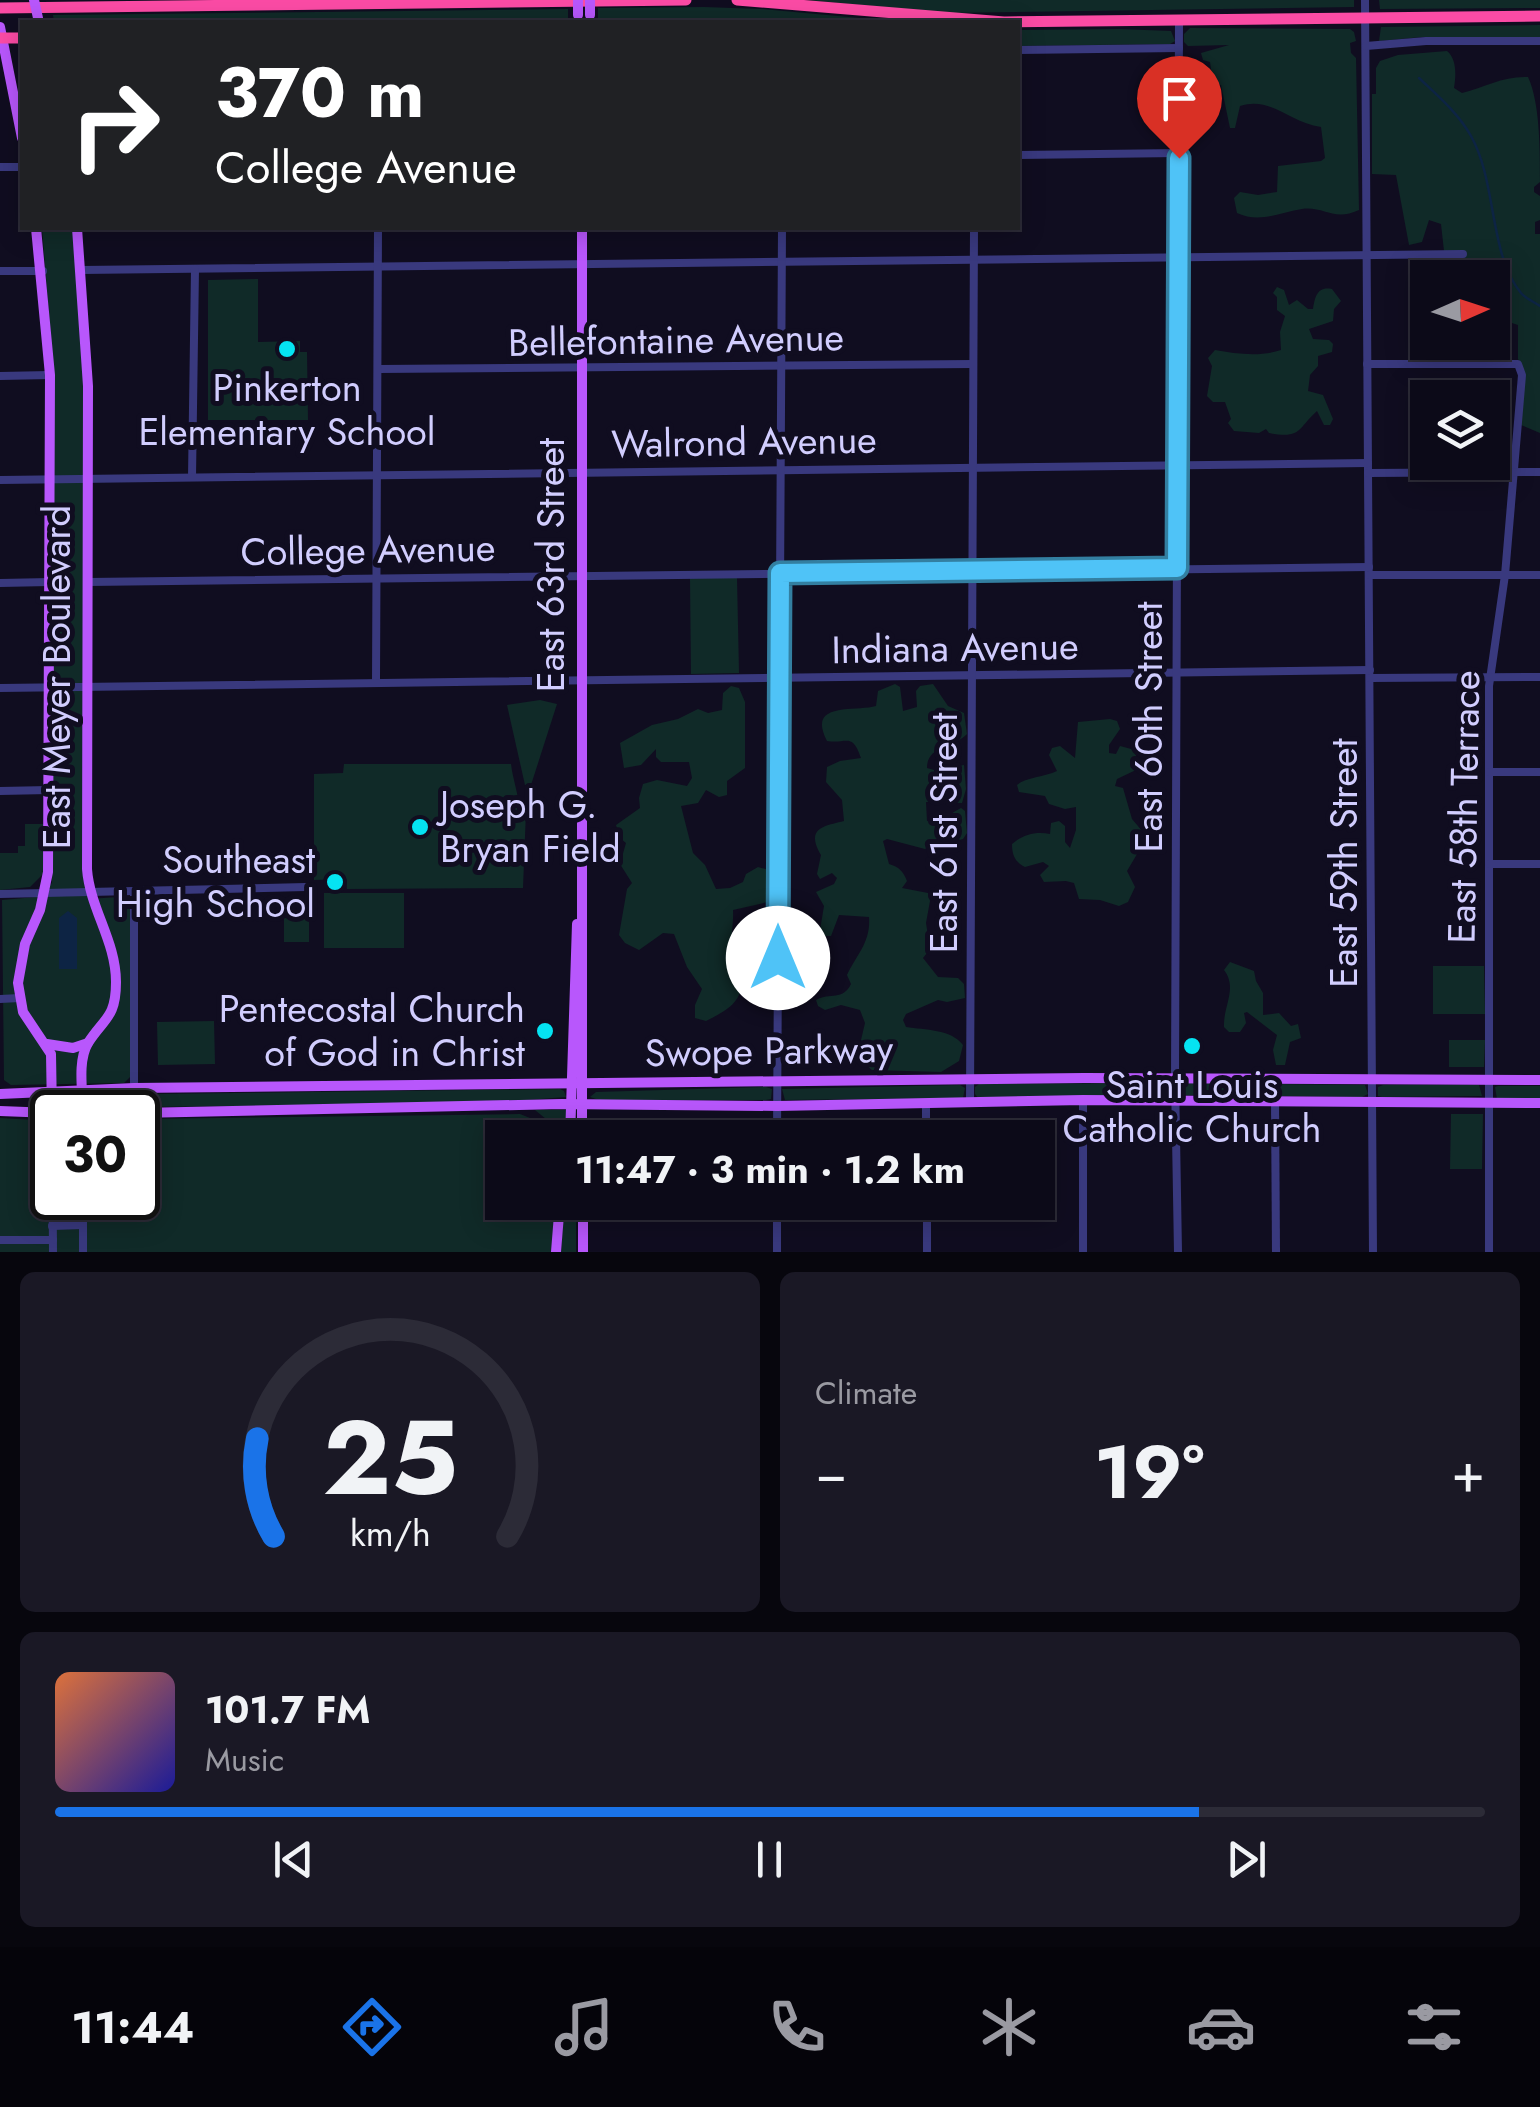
<!DOCTYPE html>
<meta charset="utf-8">
<style>
:root{--surface:#0c0a18;--page:#1a1825;--text:#f1f3f6;--muted:#9a9aa2;--line:#2c2b37;--accent:#1a73e8}
body{margin:0;font-family:Jost,sans-serif;background:var(--page);color:var(--text);height:100vh;display:flex;flex-direction:column;font-size:38px;white-space:nowrap}
*{box-sizing:border-box;margin:0}
p{font-size:32px;color:var(--muted)}
.icon{flex:none;width:55px;height:55px;fill:none;stroke:currentColor;stroke-width:2;stroke-linecap:round;stroke-linejoin:round}
.map{position:relative;height:1252px;overflow:hidden}
.details{display:flex;flex-direction:column;gap:20px;padding:20px;background:#07060d;flex:1}
.details>*{flex:none}
.top-card{position:absolute;left:20px;top:20px;width:1000px;height:210px;border-radius:0px;box-shadow:0 5px 25px #0003,0 0 0 2px var(--line);background:#202124;color:#fff;overflow:hidden}
.needle{width:65px;rotate:87deg}
.controls{position:absolute;left:1410px;top:260px;display:grid;gap:20px}
.controls a{display:grid;place-items:center;width:100px;height:100px;border-radius:0px;background:var(--surface);box-shadow:0 5px 25px #0003,0 0 0 2px var(--line);font-size:50px}
.speed{position:absolute;left:30px;top:1090px;display:flex;gap:20px;font-size:50px;font-weight:700;text-align:center}
.speed>*{display:grid;place-content:center;width:130px;height:130px;border-radius:50%;background:var(--surface);box-shadow:0 5px 25px #0003,0 0 0 2px var(--line);line-height:1}
.speed .limit{border:5px solid #111;border-radius:15px;background:#fff;color:#111}
.pin{position:absolute;display:grid;place-items:center;width:85px;height:85px;color:#fff;margin:-102px -42px;border-radius:50% 50% 50% 0;rotate:-45deg;box-shadow:0 0 10px #0007}
.pin .icon{rotate:45deg}
.me{position:absolute;width:110px;margin:-55px;rotate:0deg;stroke-linejoin:round;filter:drop-shadow(0 0 8px #0008)}
.turn{display:flex;align-items:center;gap:35px;height:210px;padding:0 30px;font-size:45px}
.turn .icon{width:130px;height:130px;stroke-width:2.5}
.turn b{display:block;font-size:70px;line-height:85px}
.big{font-size:75px;font-weight:700;line-height:1.1}
.details .tile{flex:1;display:flex;flex-direction:column;justify-content:center;gap:15px;min-width:0;padding:0 35px;border-radius:15px;background:var(--page)}
.details .dial{align-items:center;gap:0}
.dial svg{height:260px;overflow:visible;fill:none;stroke:var(--line);stroke-width:7;stroke-linecap:round;text-anchor:middle}
.dial text{fill:var(--text);stroke:none}
.song{display:flex;align-items:center;gap:30px}
.cover{width:120px;height:120px;border-radius:15px;background:linear-gradient(135deg,hsl(20 70% 55%),hsl(240 70% 35%))}
.played{height:10px;border-radius:5px;background:linear-gradient(90deg,var(--accent) 80%,var(--line) 80%)}
.keys{display:flex;justify-content:space-around;direction:ltr}
.heat{display:flex;justify-content:space-between;align-items:center;font-size:55px;direction:ltr}
.details .tiles{flex:1;display:grid;gap:20px;grid-template-columns:1fr 1fr}
.tile:last-child{grid-column:span 2}
.trip{position:absolute;left:485px;top:1120px;width:570px;height:100px;border-radius:0px;background:var(--surface);box-shadow:0 5px 25px #0003,0 0 0 2px var(--line);font-weight:700;line-height:100px;text-align:center}
.menu{display:flex;height:160px;justify-content:space-around;align-items:center;background:#05040a;color:var(--muted)}
.menu .icon{width:70px;height:70px}
.menu .current{color:var(--accent)}
.menu b{font-size:45px;color:var(--text)}
.map>svg:first-child{display:block}
</style>
<div class="map">
<svg width="1540" height="1252" viewBox="0 0 1540 1252">
<rect width="100%" height="100%" fill="#100d20"/>
<!-- green -->
<g fill="#102a28">
<path d="M807 0H1354V7L947 13Z"/>
<path d="M1379 0H1540V8L1380 9Z"/>
<path d="M704 7 761 9 903 22H598V8Z"/>
<path d="M568 9V22H54L53 15Z"/>
<path d="M1540 25V37H1422L1379 41 1381 27Z"/>
<path d="M1190 28 1350 29 1354 32 1356 41 1350 43 1351 53 1356 58 1359 210C1334 222 1324 206 1302 209 1280 212 1260 224 1237 213L1234 198 1240 192 1258 195 1277 192 1278 166 1321 161 1325 158 1321 127C1288 122 1271 96 1240 106L1235 128H1230L1221 85 1213 83 1210 62 1203 60 1201 53 1229 45 1188 46 1184 42V34Z"/>
<path d="M1119 29 1171 31 1175 41 1170 44 1018 46V30Z"/>
<path d="M1447 51C1457 59 1456 76 1454 88L1462 93C1485 87 1503 76 1528 77 1540 103 1540 149 1540 182L1534 187V192L1540 196V220L1535 222V234H1540V433L1521 425 1522 365 1518 359V325L1509 322 1493 329 1492 278 1439 277 1440 263 1446 259 1449 251H1444L1441 224 1429 220 1422 242 1409 245 1396 175 1372 174V94H1376V68L1380 61 1398 55Z"/>
<path d="M42 228H73L84 386 89 899 132 896 131 1076 124 1083 11 1085 4 1080 2 900 36 897 52 883 54 378Z"/>
<path d="M258 279V342L300 341V352H307L308 420H208V280Z"/>
<path d="M1277 287 1284 290 1289 305 1297 300 1308 309H1313C1315 297 1317 286 1332 289L1341 301 1334 309 1333 321 1309 329 1313 339 1329 340 1333 344 1332 352 1318 356V366L1310 375 1308 391 1323 395 1333 419 1330 425H1324L1317 411C1297 429 1302 439 1269 433L1266 429 1259 433 1234 431 1228 423 1231 419 1225 402H1213L1207 396 1212 366 1208 358 1215 350C1236 354 1261 357 1281 350L1280 332 1285 316 1277 310V297L1273 293Z"/>
<path d="M690 578H737L739 673 691 674Z"/>
<path d="M895 684 900 687 903 711 917 707 916 691 920 686 933 684 948 706 964 713 967 734C954 748 927 745 927 768L948 774 950 767 964 765 966 789 962 803 926 802 927 821C945 823 948 814 961 808L965 811 967 833 963 839 925 849 887 839 883 841 889 864C899 867 903 871 907 881L902 888 928 893 930 901 926 923 930 949 923 958 938 977 958 978 964 984 965 998 947 1002 938 1000 906 1014 903 1020 906 1027C925 1030 951 1029 963 1045L959 1061 941 1072 872 1070 866 1065 869 1052 861 1040 865 1023 860 1010 841 1005 825 1010 818 1006 816 1000C830 992 843 1001 851 984L847 975C857 954 871 942 869 917L839 915 831 936H819L824 906 816 892 834 884 837 878 832 873 820 879 817 874 821 855C805 828 824 826 844 821L842 800 826 782 827 767 840 761 861 758C852 732 847 744 827 741 806 701 856 712 876 706L878 691Z"/>
<path d="M731 686 739 688 745 702V768L727 781V795L719 797 706 790 698 803 681 806 693 853 705 865 716 889 730 888 743 882 746 874 758 867 769 870 771 882 768 902 733 910C734 924 729 947 732 959 733 964 739 968 740 973 747 1001 726 1011 706 1021L695 1018V1005L702 989 687 967 674 934 663 933 639 950 625 943 619 935 627 889 632 883 620 864 626 843 620 838 616 825 640 808 639 798 643 784 657 780 687 786 692 778 689 762H661L656 757V749L641 765 624 768 620 743 652 725 678 719 698 709 708 713 722 710 723 693Z"/>
<path d="M540 700 557 704 531 785H525L507 705Z"/>
<path d="M1110 719 1117 721 1120 729 1109 745V753L1116 754 1120 746 1135 750 1138 769 1117 779 1115 786 1123 788 1132 819 1143 832V844L1127 871 1135 887 1128 902 1119 906 1100 900 1079 899 1074 883 1066 881 1044 882 1040 875 1049 866 1043 862 1025 867C1015 862 1012 855 1012 844 1023 834 1037 831 1050 834L1051 823 1059 821 1065 826V842L1070 848 1076 830V807L1065 809 1049 804 1045 796 1019 792 1017 785C1026 777 1045 777 1057 771L1049 755 1052 748 1060 746 1075 758 1078 722Z"/>
<path d="M344 764H511C513 781 519 794 519 810L526 811 523 888 347 889 346 879 314 880V774L343 773Z"/>
<path d="M25 824H44L43 874 30 887 0 890V853H18V846H25Z"/>
<rect x="324" y="893" width="80" height="55"/>
<path d="M309 917V942H284V918Z"/>
<path d="M1230 962 1254 971 1256 981 1263 993V1015L1279 1013 1291 1026 1298 1024 1301 1038 1290 1042 1285 1065H1276L1273 1050 1277 1035 1247 1012 1244 1013 1246 1023 1240 1032H1229L1224 1027C1223 1006 1238 988 1224 970Z"/>
<path d="M1433 966H1484L1485 1014H1433Z"/>
<path d="M214 1021 215 1064 158 1065 157 1022Z"/>
<path d="M1449 1040H1485L1484 1067H1449Z"/>
<path d="M1166 1083 1171 1086 1168 1096 978 1098 975 1094V1087L979 1084Z"/>
<path d="M1190 1083 1365 1085 1368 1094 1362 1097 1185 1095 1184 1085Z"/>
<path d="M960 1085 965 1088 963 1098 785 1100 782 1089Z"/>
<path d="M1383 1085H1479L1482 1096 1382 1097 1378 1096V1087Z"/>
<path d="M1498 1086H1540V1099H1497L1495 1087Z"/>
<path d="M766 1087 772 1089 771 1099 766 1100 602 1101 590 1097 596 1092Z"/>
<path d="M560 1089 564 1091 566 1097 487 1103 146 1107 141 1098 149 1094Z"/>
<path d="M535 1110H567L565 1132 563 1133Z"/>
<path d="M520 1114 535 1120 557 1137 502 1138V1202L556 1203 553 1252H0V1118L52 1121V1198H138V1119Z"/>
<path d="M1451 1114H1483L1482 1169H1450Z"/>
<path d="M564 1203H576V1252H561Z"/>
</g>
<!-- water -->
<path fill="#0d2444" d="M68 911 77 918V969H59V918Z"/>
<g fill="none" stroke-linecap="round" stroke-linejoin="round">
<!-- stream -->
<path stroke="#0d2444" stroke-width="2.5" d="M1419 78C1438 96 1458 113 1471 136 1497 182 1489 255 1521 293 1525 298 1534 302 1540 306"/>
<!-- minor -->
<g stroke="#39397e" stroke-width="8">
<path d="M1365 0 1373 1252"/>
<path d="M1366 46 1426 41H1540"/>
<path d="M1018 50 1179 48"/>
<path d="M1018 155 1179 153"/>
<path d="M0 167H22"/>
<path d="M81 270 1463 254"/>
<path d="M0 271H43"/>
<path d="M1367 364H1518L1522 375 1505 575 1489 686V1252"/>
<path d="M378 369 973 364"/>
<path d="M0 376 50 375"/>
<path d="M1368 473 1540 472"/>
<path d="M192 477 195 269"/>
<path d="M0 480 1368 463"/>
<path d="M1369 575H1540"/>
<path d="M88 582 1369 567"/>
<path d="M0 583 50 582"/>
<path d="M1370 678 1540 677"/>
<path d="M376 682 378 228"/>
<path d="M0 688 1370 670"/>
<path d="M1489 772H1540"/>
<path d="M0 791 49 790"/>
<path d="M1489 864H1540"/>
<path d="M0 894 306 887"/>
<path d="M0 999 20 998"/>
<path d="M1083 1100V1252"/>
<path d="M1275 1101 1276 1252"/>
<path d="M970 1102 974 228"/>
<path d="M926 1103V1138"/>
<path d="M134 1112V893"/>
<path d="M52 1113 53 1252"/>
<path d="M777 1138 782 228"/>
<path d="M83 1198V1252"/>
<path d="M777 1202V1252"/>
<path d="M927 1202V1252"/>
<path d="M52 1226 83 1225"/>
<path d="M0 1240H53"/>
<path d="M1178 1252 1175 1078 1179 22"/>
</g>
<!-- major -->
<g stroke="#b857fc" stroke-width="10">
<path d="M0 27 22 138"/>
<path d="M36 228 50 375 48 872 40 910 25 944 18 983 23 1012 51 1054 52 1113"/>
<path d="M77 228 88 386 87 869C90 909 116 941 116 982 116 1018 104 1018 88 1043 77 1062 83 1092 83 1112"/>
<path d="M47 1044 73 1048 88 1043"/>
<path d="M0 1094 134 1088 1084 1078 1540 1080"/>
<path d="M0 1111 52 1113"/>
<path d="M138 1113 562 1104 777 1106 1083 1100 1540 1103"/>
<path d="M570 1138 577 924"/>
<path d="M582 1138V228"/>
<path d="M583 1202V1252"/>
<path d="M556 1252 560 1202"/>
</g>
<!-- highway -->
<g stroke="#fb4ba5" stroke-width="11">
<path d="M737 0 1004 22 1540 16"/>
<path d="M0 8 686 0"/>
<path d="M0 38H22"/>
</g>
<!-- major-bridge -->
<g stroke="#b857fc" stroke-width="10">
<path d="M34 0 38 18"/>
<path d="M578 0V15"/>
<path d="M590 15V0"/>
</g>
</g>
<g fill="none" stroke-linecap="round" stroke-linejoin="round">
<!-- route casing -->
<g stroke="#337fa1" stroke-width="25">
<path id="route" d="M778 958 780 573 1177 568 1179 158"/>
</g>
<!-- route -->
<use href="#route" stroke="#4fc3f7" stroke-width="18"/>
</g>
<!-- markers -->
<g fill="#05e3f2" stroke="#100d20" stroke-width="4">
<circle cx="287" cy="349" r="10"/>
<circle cx="420" cy="827" r="10"/>
<circle cx="335" cy="882" r="10"/>
<circle cx="545" cy="1031" r="10"/>
<circle cx="1192" cy="1046" r="10"/>
</g>
<g text-anchor="middle" stroke-width="10" stroke-linejoin="round" paint-order="stroke">
<!-- street labels -->
<g font-size="38" fill="#d1cdfe" stroke="#100d20">
<text transform="translate(676 340) rotate(-1)" y="13">Bellefontaine Avenue</text>
<text transform="translate(744 442) rotate(-1)" y="13">Walrond Avenue</text>
<text transform="translate(368 550) rotate(-1)" y="13">College Avenue</text>
<text transform="translate(551 565) rotate(-90)" y="13">East 63rd Street</text>
<text transform="translate(955 648) rotate(-1)" y="13">Indiana Avenue</text>
<text transform="translate(57 677) rotate(-90)" y="13">East Meyer Boulevard</text>
<text transform="translate(1149 727) rotate(-90)" y="13">East 60th Street</text>
<text transform="translate(1464 807) rotate(-89)" y="13">East 58th Terrace</text>
<text transform="translate(944 833) rotate(-90)" y="13">East 61st Street</text>
<text transform="translate(1344 863) rotate(-90)" y="13">East 59th Street</text>
<text transform="translate(769 1051) rotate(-1)" y="13">Swope Parkway</text>
</g>
<!-- poi labels -->
<g font-size="38" fill="#d1cdfe" stroke="#100d20">
<text x="287" y="401">Pinkerton<tspan x="287" dy="44">Elementary School</tspan></text>
<text x="440" y="818" text-anchor="start">Joseph G.<tspan x="440" dy="44">Bryan Field</tspan></text>
<text x="315" y="873" text-anchor="end">Southeast<tspan x="315" dy="44">High School</tspan></text>
<text x="525" y="1022" text-anchor="end">Pentecostal Church<tspan x="525" dy="44">of God in Christ</tspan></text>
<text x="1192" y="1098">Saint Louis<tspan x="1192" dy="44">Catholic Church</tspan></text>
</g>
</g>
</svg>
<div class="controls">
<a><svg class="needle" viewBox="-14 -14 28 28"><path d="M0-13l5 13h-10z" fill="#e53935"/><path d="M0 13l5-13h-10z" fill="#9a9aa2"/></svg></a>
<a><svg class="icon" aria-label="layers" viewBox="0 0 24 24"><path d="M12 4l9 5-9 5-9-5zM3 14l9 5 9-5"/></svg></a>
</div>
<div class="speed"><div class="limit">30</div></div>
<div class="pin" style="left:1179px;top:158px;background:#d93025"><svg class="icon" aria-label="arrive" viewBox="0 0 24 24"><path d="M6 21V4h12l-3 4 3 4H6"/></svg></div>
<svg class="me" style="left:778px;top:958px" viewBox="-20 -20 40 40"><circle r="19" fill="#fff"/><path d="M0-13L10 11 0 6-10 11z" fill="#4fc3f7"/></svg>
<div class="trip">11:47 · 3 min · 1.2 km</div>
<div class="top-card">
<div class="turn"><svg class="icon" aria-label="right" viewBox="0 0 24 24"><path d="M7 20v-9h11M14 6l5 5-5 5"/></svg><div><b>370 m</b>College Avenue</div></div>
</div>
</div>
<section class="details">
<div class="tiles">
<div class="tile dial"><svg viewBox="0 0 100 80">
<path d="M14 69A42 42 0 1 1 86 69"/>
<path d="M14 69A42 42 0 0 1 9 39" stroke="#1a73e8"/>
<text x="50" y="56" font-size="32" font-weight="700">25</text>
<text x="50" y="72" font-size="11">km/h</text>
</svg></div>
<div class="tile"><p>Climate</p>
<div class="heat"><a>−</a><b class="big">19°</b><a>+</a></div>
</div>
<div class="tile">
<div class="song"><i class="cover"></i><div><b>101.7 FM</b><p>Music</p></div></div>
<div class="played"></div>
<div class="keys"><svg class="icon" aria-label="previous" viewBox="0 0 24 24"><path d="M18 5L8 12l10 7zM5 5v14"/></svg><svg class="icon" aria-label="pause" viewBox="0 0 24 24"><path d="M8 5v14M16 5v14"/></svg><svg class="icon" aria-label="next" viewBox="0 0 24 24"><path d="M6 5l10 7-10 7zM19 5v14"/></svg></div>
</div>
</div>
</section>
<nav class="menu">
<b>11:44</b>
<svg class="icon current" aria-label="directions" viewBox="0 0 24 24"><path d="M12 3l9 9-9 9-9-9zM9 14v-3h6M13 9l2 2-2 2"/></svg>
<svg class="icon" aria-label="music" viewBox="0 0 24 24"><path d="M9 18V5l10-2v13"/><circle cx="6" cy="18" r="3"/><circle cx="16" cy="16" r="3"/></svg>
<svg class="icon" aria-label="phone" viewBox="0 0 24 24"><path d="M5 4h4l2 5-3 2q2 4 5 5l2-3 5 2v4C11 20 4 13 5 4z"/></svg>
<svg class="icon" aria-label="climate" viewBox="0 0 24 24"><path d="M12 3v18M4 7l16 10M4 17L20 7"/></svg>
<svg class="icon" aria-label="car" viewBox="0 0 24 24"><path d="M5 17H2v-5l4-1 3-4h7l3 4 3 1v5h-3M9 17h6M6 11h13"/><circle cx="7" cy="17" r="2"/><circle cx="17" cy="17" r="2"/></svg>
<svg class="icon" aria-label="filters" viewBox="0 0 24 24"><path d="M4 7h16M4 17h16"/><circle cx="9" cy="7" r="2"/><circle cx="15" cy="17" r="2"/></svg>
</nav>
